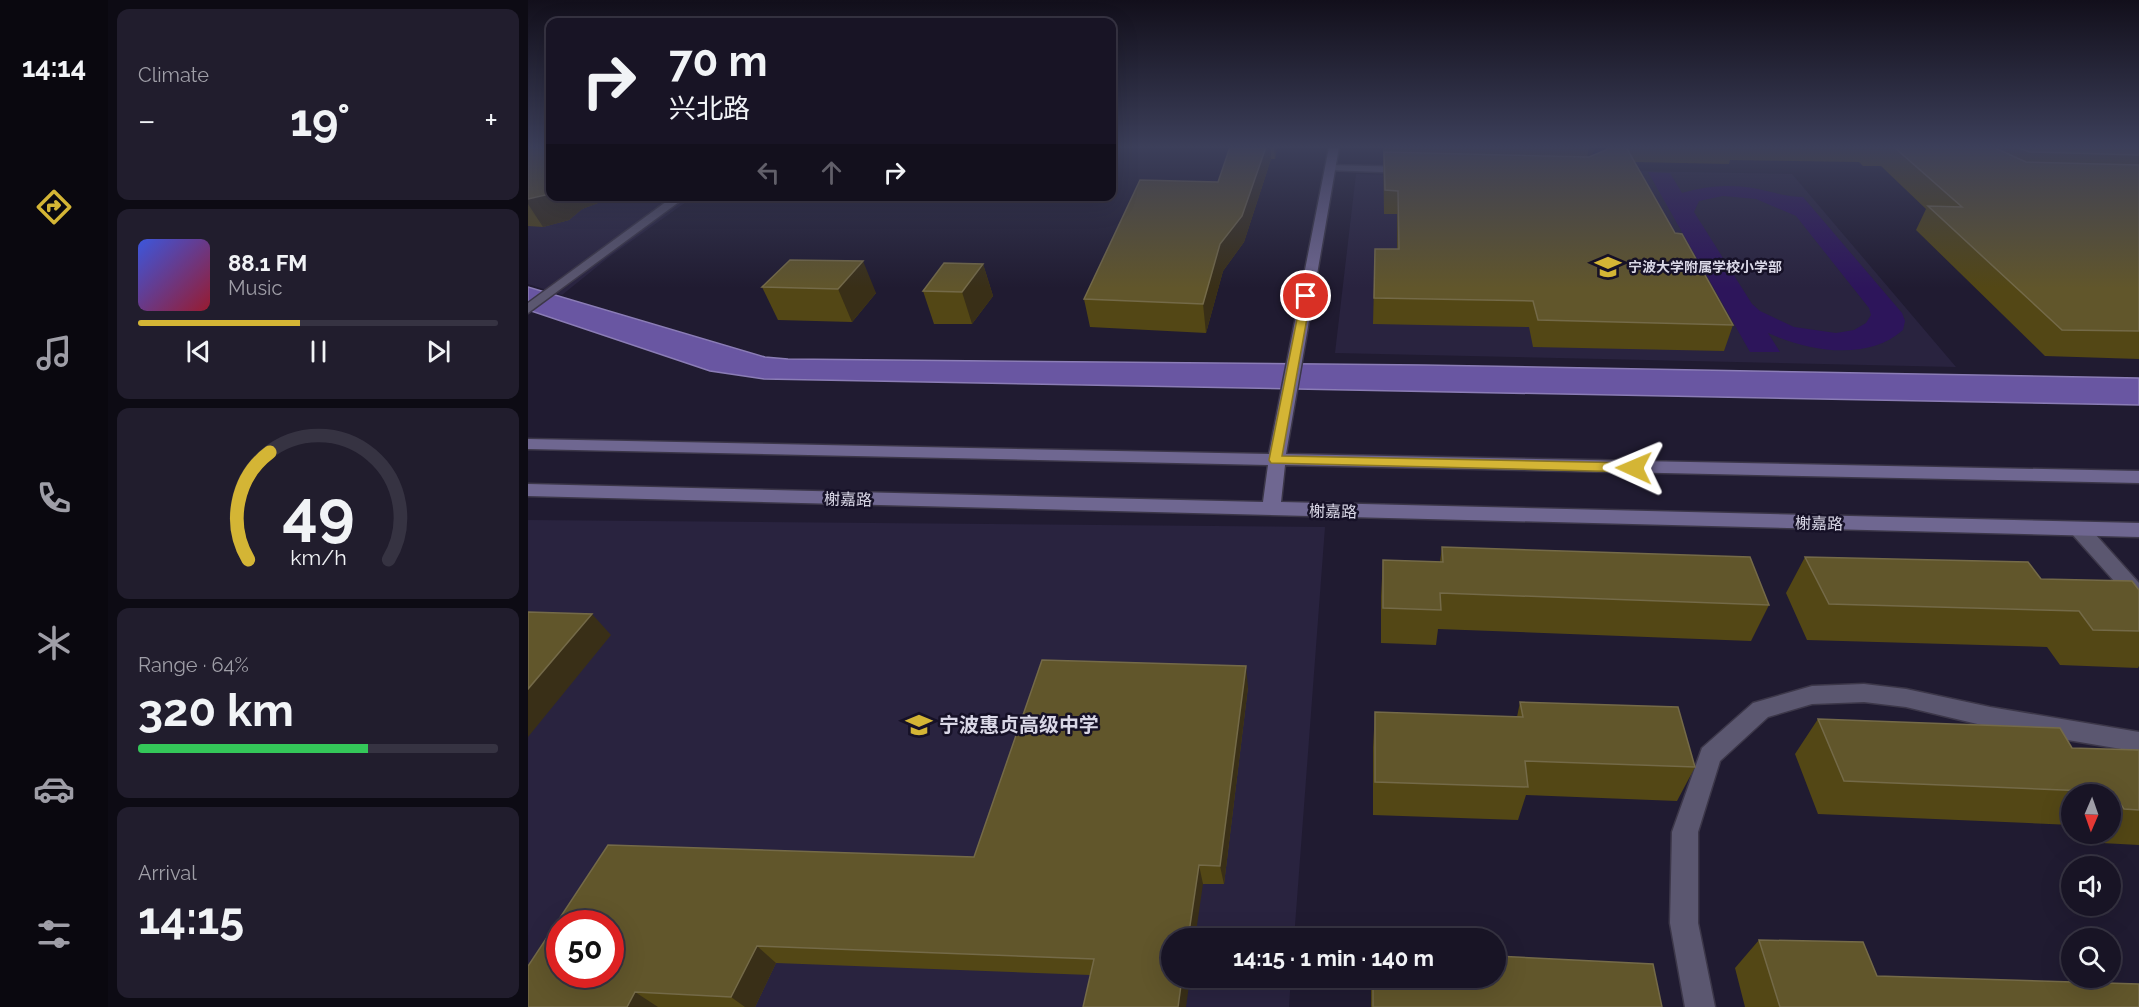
<!DOCTYPE html>
<meta charset="utf-8">
<style>
:root{--surface:#181425;--page:#211d2d;--text:#f1f3f6;--muted:#9f9ea7;--line:#363342;--accent:#d4b535}
body{margin:0;font-family:Raleway,"Noto Sans SC",sans-serif;background:var(--page);color:var(--text);height:100vh;display:flex;flex-direction:column;font-size:22px;white-space:nowrap}
*{box-sizing:border-box;margin:0}
p{font-size:20px;color:var(--muted)}
.icon{flex:none;width:33px;height:33px;fill:none;stroke:currentColor;stroke-width:2;stroke-linecap:round;stroke-linejoin:round}
.map{position:relative;flex:1;overflow:hidden}
.drawer{display:flex;flex-direction:column;gap:9px;padding:9px;background:#0d0b14;width:420px}
.drawer>*{flex:none}
.hud{position:absolute;left:18px;top:18px;width:570px;height:183px;border-radius:12px;box-shadow:0 6px 24px #0002,0 0 0 2px var(--line);background:#181425;color:var(--text);overflow:hidden}
.needle{width:39px;rotate:182deg}
.controls{position:absolute;left:1533px;top:784px;display:grid;gap:12px}
.controls a{display:grid;place-items:center;width:60px;height:60px;border-radius:50%;background:var(--surface);box-shadow:0 6px 24px #0002,0 0 0 2px var(--line);font-size:30px}
.speed{position:absolute;left:18px;top:910px;display:flex;gap:12px;font-size:30px;font-weight:700;text-align:center}
.speed>*{display:grid;place-content:center;width:78px;height:78px;border-radius:50%;background:var(--surface);box-shadow:0 6px 24px #0002,0 0 0 2px var(--line);line-height:1}
.speed .limit{border:9px solid #d22;background:#fff;color:#111}
.pin{position:absolute;display:grid;place-items:center;width:51px;height:51px;color:#fff;margin:-26px;border:3px solid #fff;border-radius:50%;box-shadow:0 2px 6px #0007}
.me{position:absolute;width:66px;margin:-33px;rotate:271deg;stroke-linejoin:round;filter:drop-shadow(0 0 4px #0008)}
.turn{display:flex;align-items:center;gap:21px;height:126px;padding:0 24px;font-size:27px}
.turn .icon{width:78px;height:78px;stroke-width:2.5}
.turn b{display:block;font-size:42px;line-height:51px}
.lanes{display:flex;align-items:center;height:57px;padding:0 24px;background:#0003;justify-content:center;gap:30px;direction:ltr}
.lanes .off{opacity:.35}
.big{font-size:45px;font-weight:700;line-height:1.1}
.drawer .widget{flex:1;display:flex;flex-direction:column;justify-content:center;gap:9px;min-width:0;padding:0 21px;border-radius:12px;background:var(--page)}
.drawer .dial{align-items:center;gap:0}
.dial svg{height:156px;overflow:visible;fill:none;stroke:var(--line);stroke-width:7;stroke-linecap:round;text-anchor:middle}
.dial text{fill:var(--text);stroke:none}
.song{display:flex;align-items:center;gap:18px}
.cover{width:72px;height:72px;border-radius:9px;background:linear-gradient(135deg,hsl(230 70% 55%),hsl(350 70% 35%))}
.played{height:6px;border-radius:3px;background:linear-gradient(90deg,var(--accent) 45%,var(--line) 45%)}
.keys{display:flex;justify-content:space-around;direction:ltr}
.heat{display:flex;justify-content:space-between;align-items:center;font-size:33px;direction:ltr}
.charge{height:9px;border-radius:4px;background:linear-gradient(90deg,#34c759 64%,var(--line) 0)}
.trip{position:absolute;left:633px;top:928px;width:345px;height:60px;border-radius:30px;background:var(--surface);box-shadow:0 6px 24px #0002,0 0 0 2px var(--line);font-weight:700;line-height:60px;text-align:center}
main{display:flex;flex:1;min-height:0}
.tab-bar{display:flex;flex-direction:column;width:108px;justify-content:space-around;align-items:center;background:#0a080f;color:var(--muted)}
.tab-bar .icon{width:42px;height:42px}
.tab-bar .current{color:var(--accent)}
.tab-bar b{font-size:27px;color:var(--text)}
.map>svg:first-child{display:block}
</style>
<main>
<nav class="tab-bar">
<b>14:14</b>
<svg class="icon current" aria-label="directions" viewBox="0 0 24 24"><path d="M12 3l9 9-9 9-9-9zM9 14v-3h6M13 9l2 2-2 2"/></svg>
<svg class="icon" aria-label="music" viewBox="0 0 24 24"><path d="M9 18V5l10-2v13"/><circle cx="6" cy="18" r="3"/><circle cx="16" cy="16" r="3"/></svg>
<svg class="icon" aria-label="phone" viewBox="0 0 24 24"><path d="M5 4h4l2 5-3 2q2 4 5 5l2-3 5 2v4C11 20 4 13 5 4z"/></svg>
<svg class="icon" aria-label="climate" viewBox="0 0 24 24"><path d="M12 3v18M4 7l16 10M4 17L20 7"/></svg>
<svg class="icon" aria-label="car" viewBox="0 0 24 24"><path d="M5 17H2v-5l4-1 3-4h7l3 4 3 1v5h-3M9 17h6M6 11h13"/><circle cx="7" cy="17" r="2"/><circle cx="17" cy="17" r="2"/></svg>
<svg class="icon" aria-label="filters" viewBox="0 0 24 24"><path d="M4 7h16M4 17h16"/><circle cx="9" cy="7" r="2"/><circle cx="15" cy="17" r="2"/></svg>
</nav>
<section class="drawer">
<div class="widget"><p>Climate</p>
<div class="heat"><a>−</a><b class="big">19°</b><a>+</a></div>
</div>
<div class="widget">
<div class="song"><i class="cover"></i><div><b>88.1 FM</b><p>Music</p></div></div>
<div class="played"></div>
<div class="keys"><svg class="icon" aria-label="previous" viewBox="0 0 24 24"><path d="M18 5L8 12l10 7zM5 5v14"/></svg><svg class="icon" aria-label="pause" viewBox="0 0 24 24"><path d="M8 5v14M16 5v14"/></svg><svg class="icon" aria-label="next" viewBox="0 0 24 24"><path d="M6 5l10 7-10 7zM19 5v14"/></svg></div>
</div>
<div class="widget dial"><svg viewBox="0 0 100 80">
<path d="M14 69A42 42 0 1 1 86 69"/>
<path d="M14 69A42 42 0 0 1 25 14" stroke="#d4b535"/>
<text x="50" y="56" font-size="32" font-weight="700">49</text>
<text x="50" y="72" font-size="11">km/h</text>
</svg></div>
<div class="widget"><p>Range · 64%</p><b class="big">320 km</b><div class="charge"></div></div>
<div class="widget"><p>Arrival</p><b class="big">14:15</b></div>
</section>
<div class="map">
<svg width="1611" height="1007" viewBox="0 0 1611 1007">
<rect width="100%" height="100%" fill="#201b31"/>
<!-- built -->
<g fill="#29233f" fill-rule="evenodd">
<path d="M0 147 22 196 165 197 81 257 34 295 0 284Z"/>
<path d="M1109 171 1264 174 1428 367 807 353 828 174 1092 181Z"/>
<path d="M0 520 797 527 766 939H644V978H763L761 1007H0ZM32 924H82V975H32Z"/>
</g>
<!-- green -->
<path fill="#2d155b" fill-rule="evenodd" d="M1120 172 1142 173 1154 193C1177 186 1201 184 1225 188 1242 191 1257 197 1275 197L1374 313 1377 321 1375 330C1339 362 1280 351 1240 333L1252 352H1222ZM1195 196 1228 199 1268 216 1341 308 1343 315 1338 323 1326 330 1308 333 1266 327 1232 311 1224 304 1166 212 1171 201Z"/>
<!-- water -->
<path fill="#6956a2" stroke="#8b7db6" stroke-width="1.5" d="M0 287 237 357 260 359 896 365 1611 378V405L236 379 182 371 0 310Z"/>
<g fill="none" stroke-linecap="round" stroke-linejoin="round">
<!-- lane casing -->
<g stroke="#3c3749" stroke-width="3">
<g id="lane">
<path d="M802 165 881 167 886 170 881 173 798 170 797 168Z"/>
<path d="M146 196H159L0 313V303Z"/>
<path d="M1551 522 1558 524 1611 583V604L1604 601 1544 534 1542 529 1544 524Z"/>
<path d="M1336 684 1378 689 1462 707 1611 732V752L1462 727 1378 707 1336 702 1284 704 1240 717 1192 761 1170 832V923L1187 1007H1157L1142 923 1144 832 1174 748 1225 703 1284 686Z"/>
</g>
</g>
<!-- secondary casing -->
<g stroke="#3c3749" stroke-width="3">
<path id="secondary" d="M801 147H811L758 454 1611 471V483L757 465 753 502 1611 523V537L0 496V484L735 502 740 465 0 449V439L741 454Z"/>
</g>
<!-- lane -->
<use href="#lane" fill="#5b5770" fill-rule="evenodd"/>
<!-- secondary -->
<use href="#secondary" fill="#6f6791" fill-rule="evenodd"/>
</g>
<!-- wall -->
<g fill="#534715">
<path d="M0 147 22 196H121L78 200 54 209 41 220 15 227 0 226Z"/>
<path d="M702 147H749L747 159H743L716 242 695 271 678 333 562 327 556 299 690 182Z"/>
<path d="M855 147H1068L1063 156 1078 150 1079 147H1611V359L1517 356 1388 230 1398 209 1353 166H1335L1331 162 1202 160 1201 164 1106 162 1147 233 1205 325 1196 351 1005 347 1001 327 845 324 847 249H869V214H856Z"/>
<path d="M262 260 348 293 324 322 250 320 234 287Z"/>
<path d="M455 264 465 296 444 324H406L395 291Z"/>
<path d="M914 547 1241 605 1223 641 910 629 908 645 853 643V596L855 560 912 562Z"/>
<path d="M1277 557 1513 579 1611 590V666L1610 668 1532 665 1519 647 1279 640 1258 593Z"/>
<path d="M720 687 696 884H675L562 975 248 963 227 1007H0L446 857Z"/>
<path d="M992 702 1167 767 1149 801 998 795 990 820 845 815V747L847 712 989 717Z"/>
<path d="M1290 719 1544 748 1611 750V845L1555 842 1550 834H1582V795H1544V825L1290 814 1267 754Z"/>
<path d="M1231 940 1349 976 1611 1007H1217L1207 968Z"/>
<path d="M843 978H968L1134 1007H843Z"/>
</g>
<!-- shaded-wall -->
<g fill="#392f17">
<path d="M738 147H743V159L716 242 695 271 678 333 675 304 692 244Z"/>
<path d="M746 147H749L747 159Z"/>
<path d="M1061 147H1068L1057 169Z"/>
<path d="M22 194V196H121L78 200 54 209 41 220 15 227 0 204V199Z"/>
<path d="M335 261 348 293 324 322 310 289Z"/>
<path d="M455 264 465 296 444 324 434 292Z"/>
<path d="M64 614 83 635 0 737V689Z"/>
<path d="M718 666 720 687 696 884 692 866Z"/>
<path d="M671 865 675 884 667 939H660Z"/>
<path d="M229 946 248 963 227 1007H217L203 997Z"/>
<path d="M654 978H662L658 1007H650Z"/>
<path d="M107 992 130 1007H99Z"/>
</g>
<!-- building -->
<g fill="#61562b" stroke="#746a48" stroke-width="1.5" fill-rule="evenodd">
<path d="M0 147H22V194L0 199Z"/>
<path d="M702 147H738L714 216 692 244 675 304 556 299 612 180 690 182Z"/>
<path d="M1079 147H1098L1147 233 1154 234 1205 325 1010 320 1005 301 846 298 847 249H871L870 191 857 190 856 152 1061 157 1078 150Z"/>
<path d="M1366 147H1465L1498 162 1611 165V331L1534 330 1400 206 1434 207Z"/>
<path d="M1489 147H1611V155L1501 152Z"/>
<path d="M262 260 335 261 310 289 234 287Z"/>
<path d="M416 263 455 264 434 292 395 291Z"/>
<path d="M914 547 1222 557 1241 605 912 593 913 610 855 608V560L915 562Z"/>
<path d="M1277 557 1500 562 1513 579 1604 581 1611 590V631L1565 630 1551 611 1301 604Z"/>
<path d="M0 612 64 614 0 689Z"/>
<path d="M514 660 718 666 692 866 671 865 660 939H644V978H654L650 1007H555L566 959 229 946 203 997 107 992 99 1007H0V966L80 845 446 857ZM32 924H82V975H32Z"/>
<path d="M992 702 1150 707 1167 767 997 761 1000 787 847 782V712L995 717Z"/>
<path d="M1290 719 1532 728 1544 748 1611 750V810L1596 809 1584 792 1316 781Z"/>
<path d="M1231 940 1335 942 1349 976 1611 984V1007H1252Z"/>
<path d="M968 956 1125 964 1134 1007H845V978H968Z"/>
</g>
<!-- sky -->
<linearGradient id="sky" x2="0" y2="1"><stop stop-color="#120f1b"/><stop offset="0.51" stop-color="#3c3f5a"/><stop offset="1" stop-color="#3c3f5a" stop-opacity="0"/></linearGradient>
<rect width="1611" height="288" fill="url(#sky)"/>
<!-- route -->
<path fill="#d4b535" stroke="#8a7622" stroke-width="1.5" d="M774 294 783 296 754 456 1106 463 1112 468 1106 472 743 463 741 460Z"/>
<!-- icons -->
<defs>
<g id="school-bare" transform="scale(2.07)"><path d="M0-5L7-2L0 1L-7-2ZM-4 1L0 2.5L4 1V4Q0 6-4 4Z" fill="#d4b535" stroke="#161127" stroke-width="2.5" paint-order="stroke"/></g>
</defs>
<g fill-rule="evenodd">
<use href="#school-bare" x="1080" y="267"/>
<use href="#school-bare" x="391" y="725"/>
</g>
<g text-anchor="middle" stroke-width="5" stroke-linejoin="round" paint-order="stroke">
<!-- far-poi labels -->
<g font-size="14" font-weight="bold" fill="#d9d7e6" stroke="#161127" text-anchor="start">
<text x="1100" y="272">宁波大学附属学校小学部</text>
</g>
<!-- street labels -->
<g font-size="16" fill="#d9d7e6" stroke="#161127">
<text transform="translate(320 499) rotate(1)" y="6">榭嘉路</text>
<text transform="translate(805 511) rotate(1)" y="6">榭嘉路</text>
<text transform="translate(1291 523) rotate(1)" y="6">榭嘉路</text>
</g>
<!-- near-poi labels -->
<g font-size="20" font-weight="bold" fill="#d9d7e6" stroke="#161127" text-anchor="start">
<text x="411" y="732">宁波惠贞高级中学</text>
</g>
</g>
</svg>
<div class="controls">
<a><svg class="needle" viewBox="-14 -14 28 28"><path d="M0-13l5 13h-10z" fill="#e53935"/><path d="M0 13l5-13h-10z" fill="#9f9ea7"/></svg></a>
<a><svg class="icon" aria-label="sound" viewBox="0 0 24 24"><path d="M4 9h4l5-4v14l-5-4H4zM17 9q2 3 0 6"/></svg></a>
<a><svg class="icon" aria-label="search" viewBox="0 0 24 24"><circle cx="10" cy="10" r="6"/><path d="M15 15l6 6"/></svg></a>
</div>
<div class="speed"><div class="limit">50</div></div>
<div class="pin" style="left:778px;top:296px;background:#d93025"><svg class="icon" aria-label="arrive" viewBox="0 0 24 24"><path d="M6 21V4h12l-3 4 3 4H6"/></svg></div>
<svg class="me" style="left:1106px;top:468px" viewBox="-20 -20 40 40"><path d="M0-17L14 15 0 8-14 15z" fill="#d4b535" stroke="#fff" stroke-width="4"/></svg>
<div class="trip">14:15 · 1 min · 140 m</div>
<div class="hud">
<div class="turn"><svg class="icon" aria-label="right" viewBox="0 0 24 24"><path d="M7 20v-9h11M14 6l5 5-5 5"/></svg><div><b>70 m</b>兴北路</div></div>
<div class="lanes"><svg class="icon off" aria-label="left" viewBox="0 0 24 24"><path d="M17 20v-9H6M10 6l-5 5 5 5"/></svg><svg class="icon off" aria-label="ahead" viewBox="0 0 24 24"><path d="M12 20V5M6 11l6-6 6 6"/></svg><svg class="icon" aria-label="right" viewBox="0 0 24 24"><path d="M7 20v-9h11M14 6l5 5-5 5"/></svg></div>
</div>
</div>
</main>
